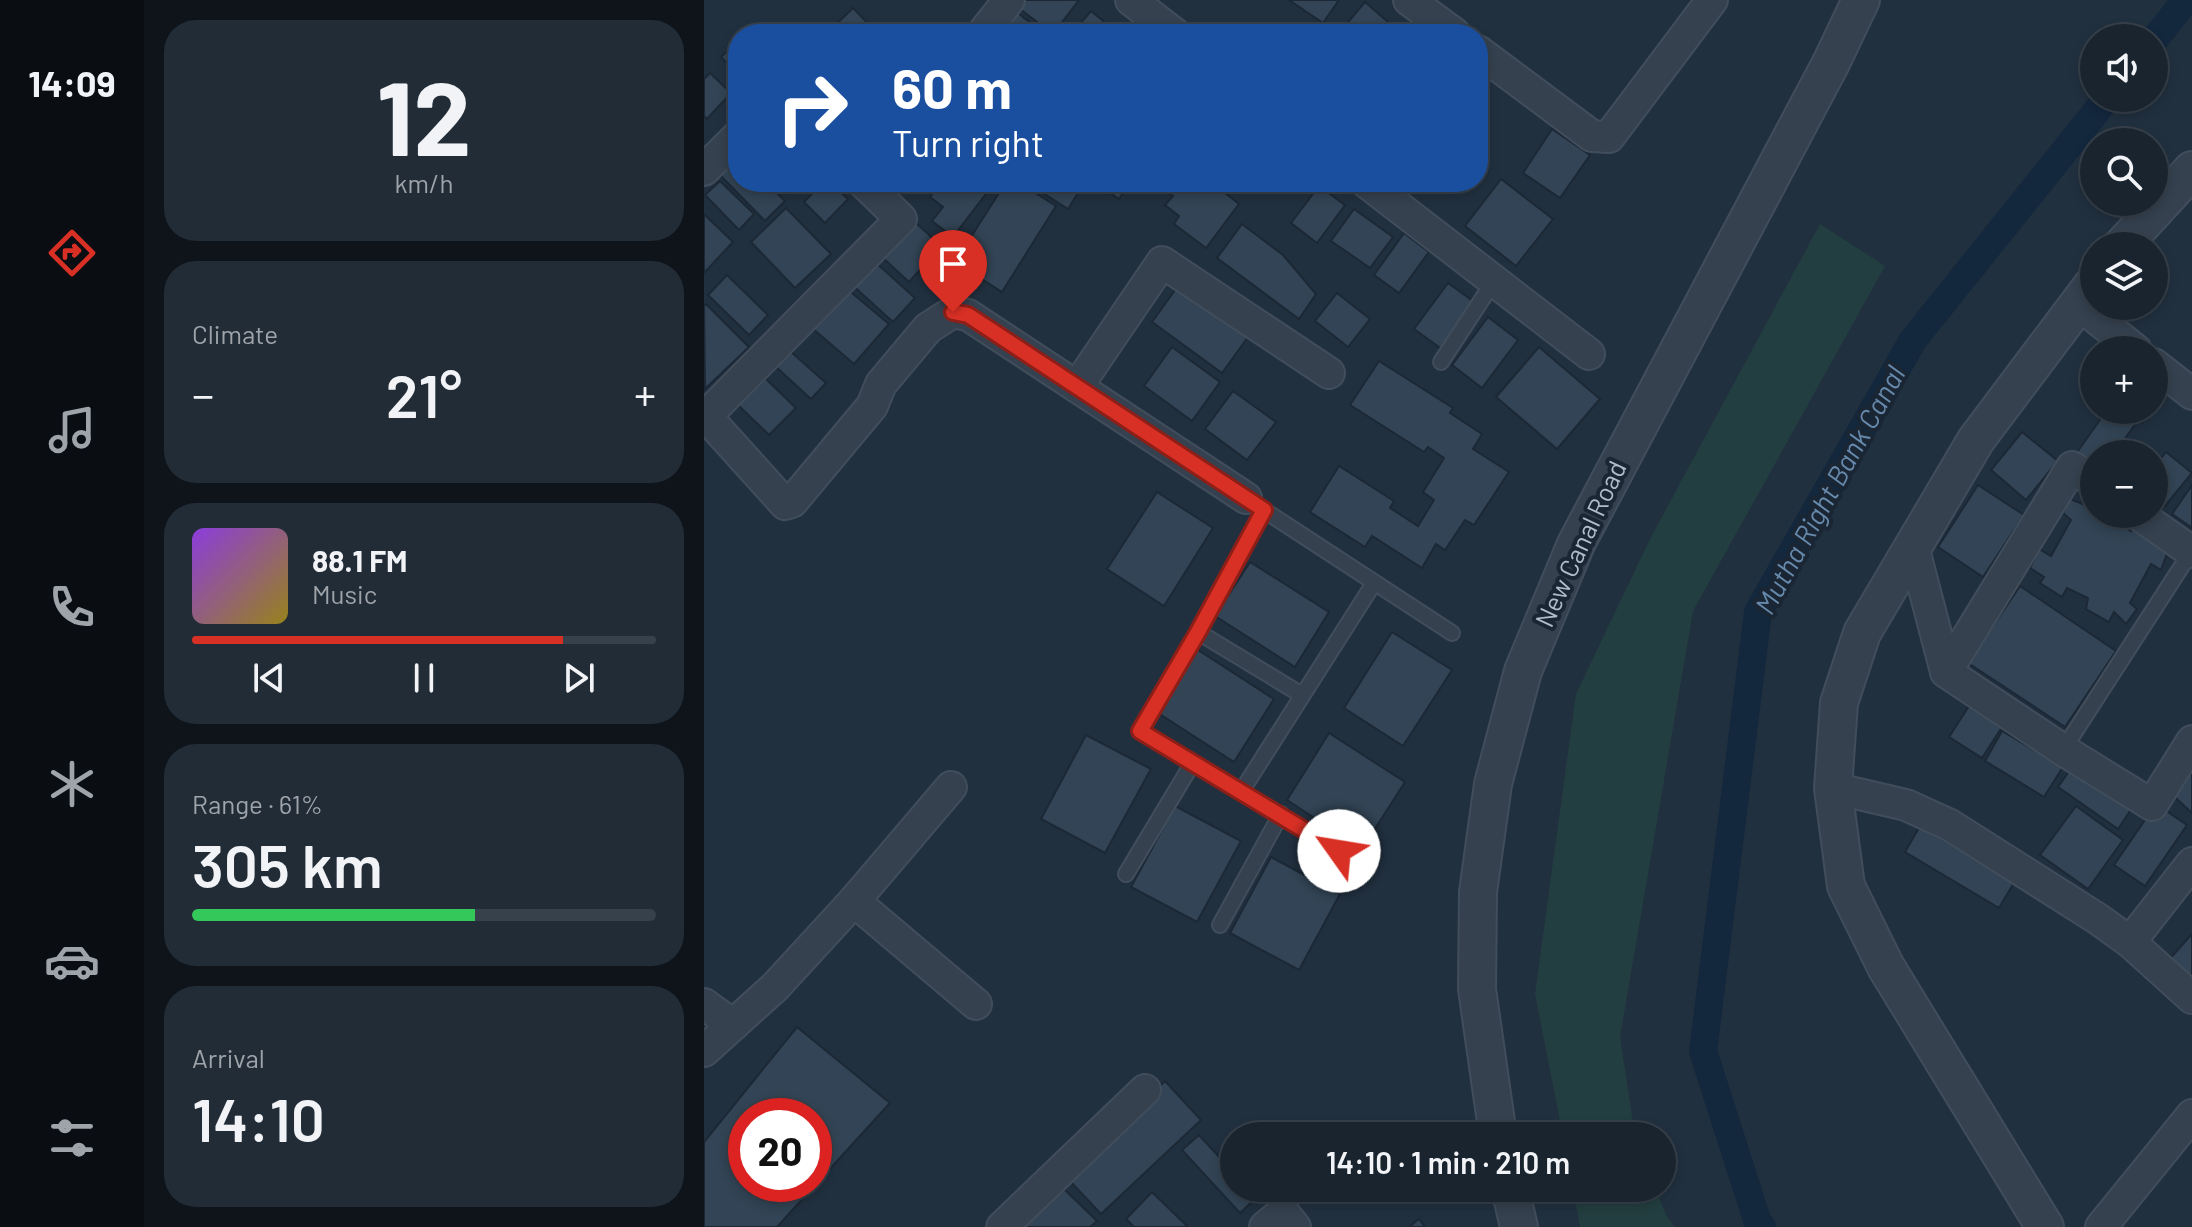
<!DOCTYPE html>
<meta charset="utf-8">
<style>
:root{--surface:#19242f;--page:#222c37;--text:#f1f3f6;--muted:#9fa4aa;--line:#37414b;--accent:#d93025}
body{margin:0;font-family:Barlow,sans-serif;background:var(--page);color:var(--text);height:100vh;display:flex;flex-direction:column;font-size:30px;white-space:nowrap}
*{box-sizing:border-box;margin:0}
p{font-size:26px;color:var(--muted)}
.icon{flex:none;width:44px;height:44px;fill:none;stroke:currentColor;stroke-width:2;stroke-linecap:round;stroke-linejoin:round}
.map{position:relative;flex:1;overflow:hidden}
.details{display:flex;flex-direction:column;gap:20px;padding:20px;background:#0e141a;width:560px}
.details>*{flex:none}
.banner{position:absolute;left:24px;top:24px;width:760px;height:168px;border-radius:32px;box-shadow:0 4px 12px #0003,0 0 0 2px var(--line);background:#1a4fa0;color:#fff;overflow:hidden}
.tools{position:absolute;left:1376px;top:24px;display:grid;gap:16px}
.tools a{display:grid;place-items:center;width:88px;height:88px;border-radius:50%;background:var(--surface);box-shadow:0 4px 12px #0003,0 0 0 2px var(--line);font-size:40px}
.speed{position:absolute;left:24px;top:1098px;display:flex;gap:16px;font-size:40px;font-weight:700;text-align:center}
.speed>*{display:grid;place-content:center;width:104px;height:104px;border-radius:50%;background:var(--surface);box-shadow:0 4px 12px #0003,0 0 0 2px var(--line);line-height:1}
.speed .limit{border:12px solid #d22;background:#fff;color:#111}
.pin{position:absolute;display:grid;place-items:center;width:68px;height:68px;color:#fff;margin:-82px -34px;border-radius:50% 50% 50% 0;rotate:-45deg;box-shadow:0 0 8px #0007}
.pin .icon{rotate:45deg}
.me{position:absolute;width:88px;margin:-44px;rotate:302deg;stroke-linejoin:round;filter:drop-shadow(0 0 6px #0008)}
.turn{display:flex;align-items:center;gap:28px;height:168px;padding:0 32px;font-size:36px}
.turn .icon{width:104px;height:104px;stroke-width:2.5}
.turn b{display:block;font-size:56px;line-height:68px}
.big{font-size:60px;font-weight:600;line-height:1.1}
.details .card{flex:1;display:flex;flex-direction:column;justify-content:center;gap:12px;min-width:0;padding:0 28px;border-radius:32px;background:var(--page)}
.details .dial{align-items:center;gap:0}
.dial b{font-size:104px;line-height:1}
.song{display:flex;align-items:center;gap:24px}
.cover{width:96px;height:96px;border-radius:12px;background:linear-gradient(135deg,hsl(270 70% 55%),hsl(50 70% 35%))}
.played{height:8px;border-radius:4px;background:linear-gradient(90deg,var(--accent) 80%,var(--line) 80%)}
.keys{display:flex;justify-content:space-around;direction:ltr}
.heat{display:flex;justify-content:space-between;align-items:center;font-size:44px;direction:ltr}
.charge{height:12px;border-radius:6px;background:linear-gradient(90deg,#34c759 61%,var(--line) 0)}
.trip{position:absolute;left:516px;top:1122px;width:456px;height:80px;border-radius:40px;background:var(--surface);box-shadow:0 4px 12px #0003,0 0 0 2px var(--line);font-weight:600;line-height:80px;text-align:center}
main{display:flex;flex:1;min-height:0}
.tabs{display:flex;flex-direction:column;width:144px;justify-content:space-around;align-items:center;background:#0a0e13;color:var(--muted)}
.tabs .icon{width:56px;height:56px}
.tabs .current{color:var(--accent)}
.tabs b{font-size:36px;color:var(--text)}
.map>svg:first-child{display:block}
</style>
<main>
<nav class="tabs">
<b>14:09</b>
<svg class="icon current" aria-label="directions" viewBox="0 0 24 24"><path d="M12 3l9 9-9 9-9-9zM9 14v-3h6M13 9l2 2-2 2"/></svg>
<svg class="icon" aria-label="music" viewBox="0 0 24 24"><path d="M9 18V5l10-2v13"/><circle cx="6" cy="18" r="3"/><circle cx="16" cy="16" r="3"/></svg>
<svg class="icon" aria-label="phone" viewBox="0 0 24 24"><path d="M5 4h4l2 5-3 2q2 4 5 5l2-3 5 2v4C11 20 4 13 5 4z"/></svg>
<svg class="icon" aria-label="climate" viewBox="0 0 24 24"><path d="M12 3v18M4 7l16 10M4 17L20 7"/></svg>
<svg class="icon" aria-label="car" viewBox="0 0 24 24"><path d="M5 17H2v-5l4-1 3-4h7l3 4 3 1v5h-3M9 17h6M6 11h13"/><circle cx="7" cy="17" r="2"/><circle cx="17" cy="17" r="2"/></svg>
<svg class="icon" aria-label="filters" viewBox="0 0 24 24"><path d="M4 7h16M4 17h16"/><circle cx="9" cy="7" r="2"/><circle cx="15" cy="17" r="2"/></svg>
</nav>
<section class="details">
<div class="card dial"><b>12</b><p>km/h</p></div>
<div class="card"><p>Climate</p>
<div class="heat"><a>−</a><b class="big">21°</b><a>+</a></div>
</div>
<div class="card">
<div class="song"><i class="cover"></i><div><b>88.1 FM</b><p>Music</p></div></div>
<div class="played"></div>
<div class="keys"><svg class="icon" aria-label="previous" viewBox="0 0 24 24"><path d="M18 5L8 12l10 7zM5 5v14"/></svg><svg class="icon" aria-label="pause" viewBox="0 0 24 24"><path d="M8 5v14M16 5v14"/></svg><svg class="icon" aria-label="next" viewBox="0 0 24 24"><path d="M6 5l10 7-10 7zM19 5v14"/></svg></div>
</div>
<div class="card"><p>Range · 61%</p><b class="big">305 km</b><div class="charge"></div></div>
<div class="card"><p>Arrival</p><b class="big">14:10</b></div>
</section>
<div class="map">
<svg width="1488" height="1227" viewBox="0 0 1488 1227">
<rect width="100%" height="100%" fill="#21303f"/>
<!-- green -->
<g fill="#233e40">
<path d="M1116 224 1181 266 989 611 916 1037 931 1136H859L831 994 872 694 946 539Z"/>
<path d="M869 1188H951L963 1217 971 1227H876Z"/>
</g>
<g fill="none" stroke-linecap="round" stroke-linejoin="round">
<!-- canal -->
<g stroke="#13273d" stroke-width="28">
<path d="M1450 40 1482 0"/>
<path d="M1058 1227 1054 1223 999 1051 1054 612 1209 340 1403 98"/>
</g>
</g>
<!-- building -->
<g fill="#324455" stroke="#1c2835" stroke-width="2" fill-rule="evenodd">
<path d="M317 0H375L349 34 312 6Z"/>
<path d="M585 0H635L619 23Z"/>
<path d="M661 2 692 29 688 34H634Z"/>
<path d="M149 8 174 34H122Z"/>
<path d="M387 11 415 34H367Z"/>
<path d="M314 13 340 34H297Z"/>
<path d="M52 24 61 34H41Z"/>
<path d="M34 41V75L17 57Z"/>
<path d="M6 73 27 93 3 119 0 116V79Z"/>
<path d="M848 129 886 155 856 198 819 173Z"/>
<path d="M34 155V182H62L81 201 61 221 15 174Z"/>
<path d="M797 179 849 219 812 266 761 226Z"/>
<path d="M16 181 50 214 35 230 1 195Z"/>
<path d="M119 182H126L144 199 121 223 100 202Z"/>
<path d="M229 182H291L249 237 228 221 239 207 226 197 232 188 227 185Z"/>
<path d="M302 182H314L352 206 298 292 251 262Z"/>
<path d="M322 182H375L379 185 364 209Z"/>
<path d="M390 182H426L415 199Z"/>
<path d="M455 182H507L535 204 502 248 470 224 475 216 461 205 469 196 453 185Z"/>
<path d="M615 186 641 205 613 243 587 223Z"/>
<path d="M82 208 127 254 91 288 47 242Z"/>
<path d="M650 209 689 237 666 268 627 241Z"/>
<path d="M0 214 29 242 0 273Z"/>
<path d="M211 222 237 246 205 282 179 258Z"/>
<path d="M538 224 579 255 612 294 595 319 513 258Z"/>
<path d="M700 233 725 252 695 293 670 275Z"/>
<path d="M169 260 211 298 189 322 147 284Z"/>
<path d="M23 275 64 315 45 335 4 295Z"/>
<path d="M744 283 773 304 739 350 710 329Z"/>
<path d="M474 286 544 337 518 373 448 322Z"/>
<path d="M142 288 185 324 150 364 108 328Z"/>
<path d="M633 293 666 319 644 347 611 321Z"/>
<path d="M2 304 45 347 1 389 0 306Z"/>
<path d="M784 317 814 340 778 388 748 365Z"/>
<path d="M468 347 516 382 488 421 440 386Z"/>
<path d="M835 347 896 399 853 449 792 397Z"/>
<path d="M85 350 122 383 107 399 71 366Z"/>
<path d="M675 361 749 408 746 413 778 434 769 449 805 472 770 525 761 520 741 550 732 544 718 568 668 536 661 547 606 512 635 466 690 501 686 508 714 526 730 500 719 492 740 458 724 447 720 452 646 405Z"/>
<path d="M59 376 92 408 65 435 33 404Z"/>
<path d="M1450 377 1465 388 1450 408Z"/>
<path d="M529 391 572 422 543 460 501 429Z"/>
<path d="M1403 410H1413L1432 423 1410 454H1390V473L1369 458Z"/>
<path d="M1421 410H1448L1438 423Z"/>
<path d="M1318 432 1354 461 1322 500 1287 470Z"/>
<path d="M1462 452 1488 473 1461 506 1450 497V467Z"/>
<path d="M1274 485 1320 515 1279 577 1234 547Z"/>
<path d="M1488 485V528L1468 514Z"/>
<path d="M453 492 509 528 460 606 403 569Z"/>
<path d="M1384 498 1390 502V514H1406L1405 517 1427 531 1430 524 1463 554 1457 570 1447 564 1426 603 1433 609 1422 624 1410 612 1405 622 1382 609 1384 598 1363 588 1358 597 1336 583 1340 577 1326 568 1335 549 1347 556 1367 520 1359 513 1366 499 1381 505Z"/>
<path d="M546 562 625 612 591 667 511 616Z"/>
<path d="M1316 586 1412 651 1361 727 1264 663Z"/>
<path d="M688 632 748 670 699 746 640 708Z"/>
<path d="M491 648 570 699 530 762 451 711Z"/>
<path d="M1265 706 1298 727 1278 758 1245 737Z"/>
<path d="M1298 731 1359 767 1340 797 1281 761Z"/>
<path d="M625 733 701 782 658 849 583 800Z"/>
<path d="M382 735 447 769 401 853 337 819Z"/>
<path d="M1488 759V813L1461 788Z"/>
<path d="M1373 760 1432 802 1414 829 1354 787Z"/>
<path d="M1452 804 1483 825 1441 886 1410 865Z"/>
<path d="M471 806 537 841 493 922 427 887Z"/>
<path d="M1372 806 1419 840 1384 889 1336 855Z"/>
<path d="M1220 819 1314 876 1295 908 1201 852Z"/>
<path d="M567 857 636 894 595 970 526 933Z"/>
<path d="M1488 934V986L1462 963Z"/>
<path d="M93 1027 186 1103 73 1227H0V1142ZM42 1116H110V1184H42Z"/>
<path d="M461 1081 497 1120 397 1214 363 1178Z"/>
<path d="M495 1135 530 1173V1188H543L552 1198 536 1213 478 1150Z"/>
<path d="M359 1188 393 1221 386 1227H319Z"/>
<path d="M448 1192 484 1227H430L422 1219Z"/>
<path d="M715 1219 721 1227H705Z"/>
</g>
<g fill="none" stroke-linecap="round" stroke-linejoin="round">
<!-- service casing -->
<g stroke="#414d5a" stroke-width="18">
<g id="service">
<path d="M737 362 790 281"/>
<path d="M552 505 748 633"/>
<path d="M560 510 494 632 436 731 635 851"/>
<path d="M494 632 598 695"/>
<path d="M1359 750 1487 552"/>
<path d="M537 792 670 583"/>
<path d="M422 874 488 764"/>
<path d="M516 925 577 814"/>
</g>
</g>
<!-- minor casing -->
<g stroke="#414d5a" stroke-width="34">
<g id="minor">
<path d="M427 0 471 34"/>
<path d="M705 0 751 34"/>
<path d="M278 34 305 0"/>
<path d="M774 51 888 136 905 137 1008 0"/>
<path d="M0 170 34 136"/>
<path d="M662 182 885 354"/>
<path d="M1374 304 1432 350"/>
<path d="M1450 364 1488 394"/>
<path d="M373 387 458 262 625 373"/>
<path d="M0 414 81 504 88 502 168 406 177 384 224 328 249 312 264 315 542 498"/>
<path d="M2 416 197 219 159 182"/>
<path d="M1434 514 1488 552"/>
<path d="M1209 546 1242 672 1359 750 1448 805 1488 741"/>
<path d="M1242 672 1368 467 1390 482"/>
<path d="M1129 788 1202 805 1246 825 1394 919 1426 942 1488 863"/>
<path d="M150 901 272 1004"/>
<path d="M1426 942 1488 998"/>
<path d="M0 1004 29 1025"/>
<path d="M0 1051 71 987 150 901 247 787"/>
<path d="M298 1227 441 1090"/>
<path d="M561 1227 579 1212 591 1227"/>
<path d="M1397 1227 1488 1115"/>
</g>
</g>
<!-- tertiary casing -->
<g stroke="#414d5a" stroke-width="40">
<g id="tertiary">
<path d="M1418 246 1488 170"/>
<path d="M794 1136 773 989 774 892 789 784 819 671 872 544 1127 63 1157 0"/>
<path d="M806 1188 815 1227"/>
<path d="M1341 1227 1182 967 1142 886 1129 788 1135 703 1158 633 1272 440 1390 283"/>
</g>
</g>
<!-- service -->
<use href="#service" stroke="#35414f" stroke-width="14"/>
<!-- minor -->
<use href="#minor" stroke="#35414f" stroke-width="30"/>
<!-- tertiary -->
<use href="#tertiary" stroke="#35414f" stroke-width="36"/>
</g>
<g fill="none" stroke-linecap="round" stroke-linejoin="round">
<!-- route casing -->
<g stroke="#8d1f18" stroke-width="20">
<path id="route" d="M249 312 264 315 560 510 494 632 436 731 635 851"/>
</g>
<!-- route -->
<use href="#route" stroke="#d93025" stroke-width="14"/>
</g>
<g text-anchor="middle" stroke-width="8" stroke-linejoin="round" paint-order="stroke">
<!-- street labels -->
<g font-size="26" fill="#b1bcca" stroke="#1a2633">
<text transform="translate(877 544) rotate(-65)" y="9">New Canal Road</text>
</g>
<!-- water labels -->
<g font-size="28" font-style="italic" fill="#6689ac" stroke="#1a2633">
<text transform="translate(1126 490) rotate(-61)" y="10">Mutha Right Bank Canal</text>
</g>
</g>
</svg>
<div class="tools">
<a><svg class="icon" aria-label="sound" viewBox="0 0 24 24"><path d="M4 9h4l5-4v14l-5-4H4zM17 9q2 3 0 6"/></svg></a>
<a><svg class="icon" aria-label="search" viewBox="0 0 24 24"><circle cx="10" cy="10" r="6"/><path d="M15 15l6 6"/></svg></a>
<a><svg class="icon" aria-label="layers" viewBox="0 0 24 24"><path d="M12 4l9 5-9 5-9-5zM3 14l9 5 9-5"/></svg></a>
<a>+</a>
<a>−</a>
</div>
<div class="speed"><div class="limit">20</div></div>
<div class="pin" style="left:249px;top:312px;background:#d93025"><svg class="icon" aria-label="arrive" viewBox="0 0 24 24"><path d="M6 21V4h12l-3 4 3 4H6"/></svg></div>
<svg class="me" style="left:635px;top:851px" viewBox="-20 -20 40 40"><circle r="19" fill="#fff"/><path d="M0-13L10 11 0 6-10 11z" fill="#d93025"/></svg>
<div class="trip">14:10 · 1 min · 210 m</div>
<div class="banner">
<div class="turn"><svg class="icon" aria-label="right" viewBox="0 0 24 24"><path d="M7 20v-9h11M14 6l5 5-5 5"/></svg><div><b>60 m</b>Turn right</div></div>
</div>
</div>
</main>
